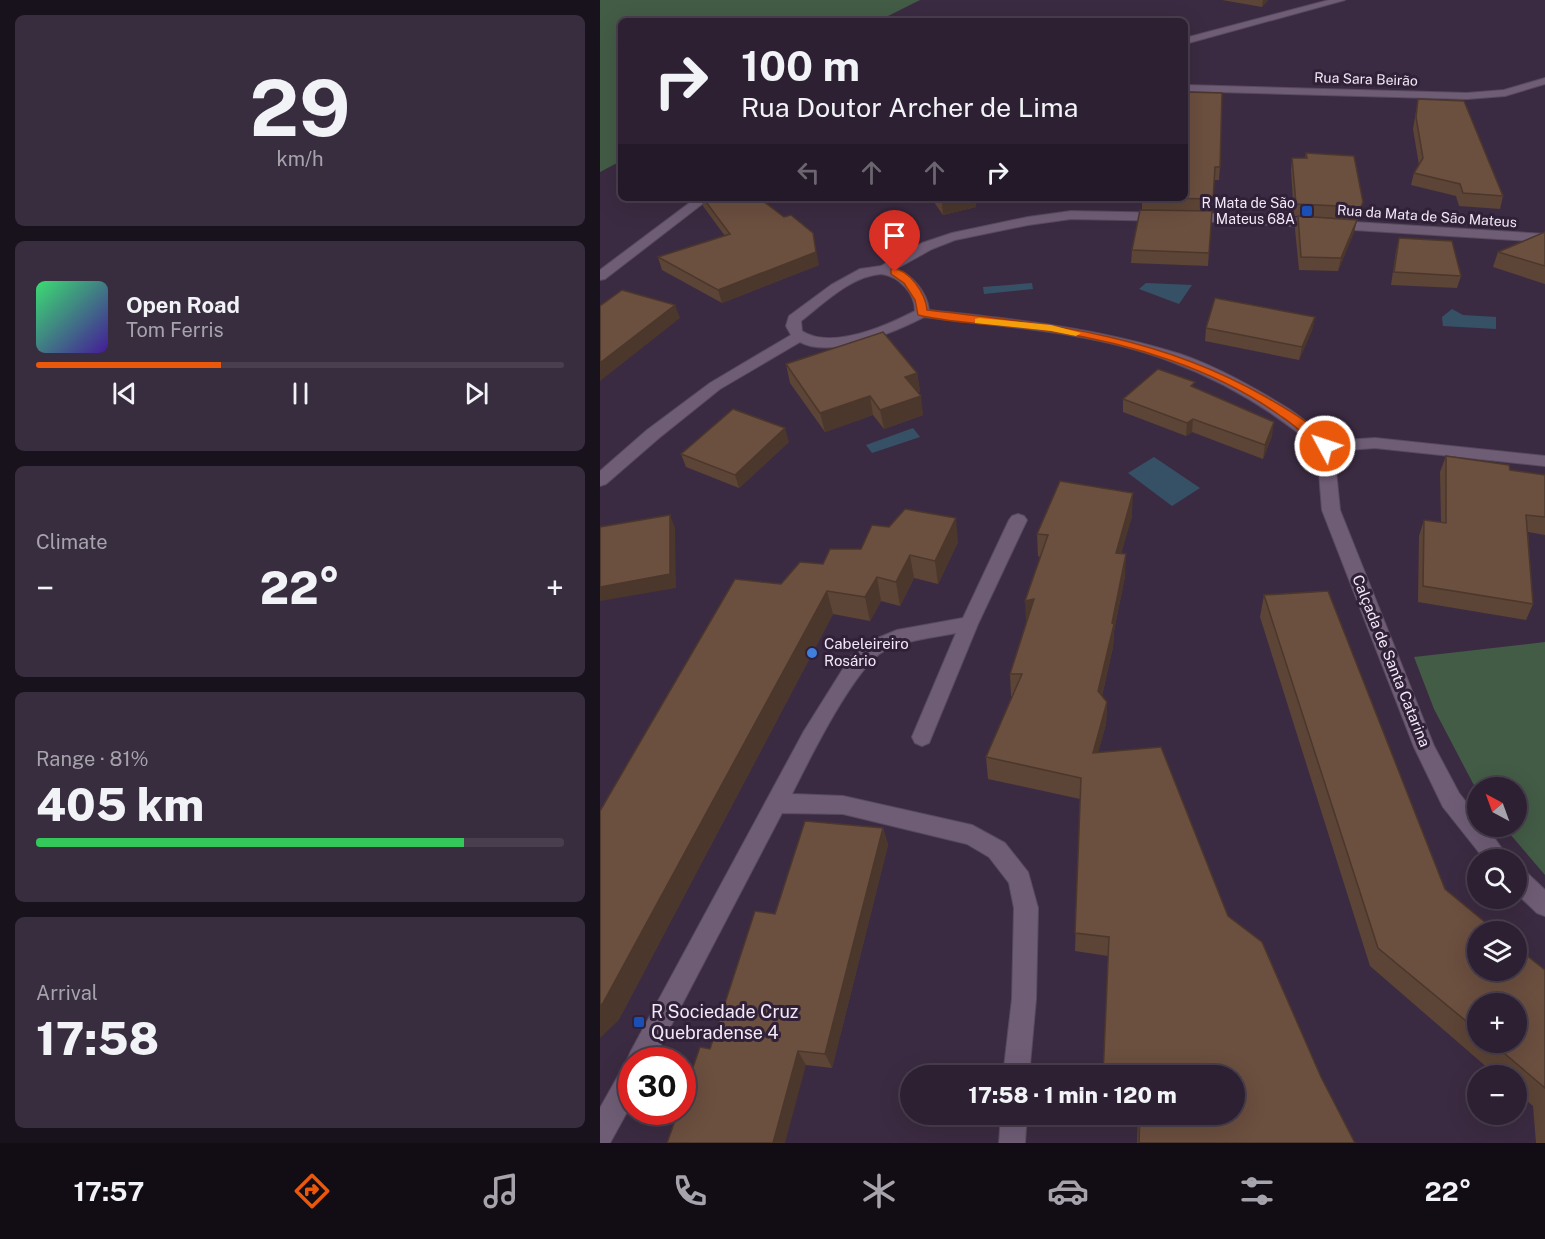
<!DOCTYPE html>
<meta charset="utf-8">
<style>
:root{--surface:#2c2032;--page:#382d3e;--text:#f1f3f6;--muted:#a6a3ac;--line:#483e4d;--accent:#ea580c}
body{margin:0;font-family:"Public Sans",sans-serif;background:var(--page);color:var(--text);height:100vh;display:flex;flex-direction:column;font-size:22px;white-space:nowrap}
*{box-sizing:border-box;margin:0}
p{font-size:20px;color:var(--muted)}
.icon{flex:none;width:33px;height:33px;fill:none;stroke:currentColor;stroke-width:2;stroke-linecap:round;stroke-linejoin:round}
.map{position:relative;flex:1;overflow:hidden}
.drawer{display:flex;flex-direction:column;gap:15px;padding:15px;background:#18121c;width:600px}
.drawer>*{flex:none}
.hud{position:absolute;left:18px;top:18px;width:570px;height:183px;border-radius:9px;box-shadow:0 6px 24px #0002,0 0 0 2px var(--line);background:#2c2032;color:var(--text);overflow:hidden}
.needle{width:39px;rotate:319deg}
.tools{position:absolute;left:867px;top:777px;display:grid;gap:12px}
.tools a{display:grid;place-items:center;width:60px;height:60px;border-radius:50%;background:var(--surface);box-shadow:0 6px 24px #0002,0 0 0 2px var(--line);font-size:30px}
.speed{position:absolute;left:18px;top:1047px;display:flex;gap:12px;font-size:30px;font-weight:700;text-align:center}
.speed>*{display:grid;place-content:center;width:78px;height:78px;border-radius:50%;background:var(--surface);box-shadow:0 6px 24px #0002,0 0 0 2px var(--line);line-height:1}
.speed .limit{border:9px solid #d22;background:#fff;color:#111}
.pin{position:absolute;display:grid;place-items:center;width:51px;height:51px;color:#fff;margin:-62px -26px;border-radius:50% 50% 50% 0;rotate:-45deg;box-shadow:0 0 6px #0007}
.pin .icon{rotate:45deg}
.me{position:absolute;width:66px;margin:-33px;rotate:310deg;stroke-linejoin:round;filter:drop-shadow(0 0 4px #0008)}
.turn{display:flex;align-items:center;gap:21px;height:126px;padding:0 24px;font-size:27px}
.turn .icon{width:78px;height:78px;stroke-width:2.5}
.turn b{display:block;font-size:42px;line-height:51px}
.lanes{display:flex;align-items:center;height:57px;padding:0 24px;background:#0003;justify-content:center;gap:30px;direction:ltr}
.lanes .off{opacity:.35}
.big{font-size:45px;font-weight:800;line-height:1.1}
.drawer .widget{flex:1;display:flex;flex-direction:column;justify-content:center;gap:9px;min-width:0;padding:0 21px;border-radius:9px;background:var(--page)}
.drawer .dial{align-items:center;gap:0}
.dial b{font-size:78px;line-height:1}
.song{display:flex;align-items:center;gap:18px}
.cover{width:72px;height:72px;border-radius:9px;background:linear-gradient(135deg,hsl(140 70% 55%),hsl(260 70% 35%))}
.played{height:6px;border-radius:3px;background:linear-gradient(90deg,var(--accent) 35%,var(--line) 35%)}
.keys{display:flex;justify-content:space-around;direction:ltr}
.heat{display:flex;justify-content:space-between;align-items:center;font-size:33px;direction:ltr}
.charge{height:9px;border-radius:4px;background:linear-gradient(90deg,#34c759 81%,var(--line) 0)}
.trip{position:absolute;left:300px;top:1065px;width:345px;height:60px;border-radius:30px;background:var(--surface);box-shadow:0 6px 24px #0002,0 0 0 2px var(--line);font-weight:800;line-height:60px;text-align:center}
.dock{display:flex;height:96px;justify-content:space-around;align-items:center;background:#120d14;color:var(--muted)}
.dock .icon{width:42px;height:42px}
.dock .on{color:var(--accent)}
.dock b{font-size:27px;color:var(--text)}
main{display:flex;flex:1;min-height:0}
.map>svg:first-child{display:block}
</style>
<main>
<section class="drawer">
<div class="widget dial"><b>29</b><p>km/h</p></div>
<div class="widget">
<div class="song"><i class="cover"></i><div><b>Open Road</b><p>Tom Ferris</p></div></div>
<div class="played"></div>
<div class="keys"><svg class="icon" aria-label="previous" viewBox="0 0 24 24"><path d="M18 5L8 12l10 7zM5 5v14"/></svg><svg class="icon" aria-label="pause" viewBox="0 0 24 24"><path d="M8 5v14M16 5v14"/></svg><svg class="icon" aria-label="next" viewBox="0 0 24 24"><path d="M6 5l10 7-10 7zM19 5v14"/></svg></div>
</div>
<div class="widget"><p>Climate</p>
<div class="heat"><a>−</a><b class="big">22°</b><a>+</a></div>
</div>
<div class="widget"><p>Range · 81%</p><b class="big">405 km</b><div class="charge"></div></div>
<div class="widget"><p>Arrival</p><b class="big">17:58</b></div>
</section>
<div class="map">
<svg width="945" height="1143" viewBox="0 0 945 1143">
<rect width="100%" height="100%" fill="#3b2b42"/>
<!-- green -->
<g fill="#435c46">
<path d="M0 0H320L278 21H21V161L0 172Z"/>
<path d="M945 642V875L904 827 916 826V788H878L877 791 834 709 814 657Z"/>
</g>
<!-- water -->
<g fill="#365166">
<path d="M432 283 433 289 384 294 383 287Z"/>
<path d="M546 283 592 285 579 304 539 289Z"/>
<path d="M852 309 863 315 896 317V329L843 326 842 317Z"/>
<path d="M313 428 320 437 272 453 266 445Z"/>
<path d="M554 457 600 488 572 506 528 473Z"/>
</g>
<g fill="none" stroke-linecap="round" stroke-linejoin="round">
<!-- minor casing -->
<g stroke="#584a5e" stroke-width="2">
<g id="minor">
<path d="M729 0H745L585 44V38Z"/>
<path d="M945 78V84L905 96 867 99 585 91V85L867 93 904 90Z"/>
<path d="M96 198H110L5 279 0 280V270Z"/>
<path d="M471 211 626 214 945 234V242L626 222 471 219 428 225 355 240 332 249 296 269C312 275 327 292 329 310 414 319 498 328 580 354 618 367 655 388 689 409 703 418 716 430 729 441L775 438 945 456V466L775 448 734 451 740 510 834 746 859 793 878 817V826H886L910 860H885L843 807 814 747 722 510 717 448C673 411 626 382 572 362 494 332 406 327 324 317 295 332 231 359 200 342L120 389 59 438 6 484 0 486V471L47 430 110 383 191 335 186 326 189 316 231 285 260 269 281 266 322 243 352 233 428 217ZM281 274C299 276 315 293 315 311 286 326 232 350 202 331L201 321C223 304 251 276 281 274Z"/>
<path d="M418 514 424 516 427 520 378 624 329 743 322 746 315 743 312 737 356 633C331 638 306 640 284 651 255 666 208 762 192 794L243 796 372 825 405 843 428 872 438 908 436 999 429 1076H403L412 999 414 908 409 883 389 857 367 844 243 814 182 813 53 1060H32V1103L10 1143H0V1108L23 1067 29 1064 27 1060 31 1051 204 731 251 656 268 642 297 630 363 618 409 520 412 516Z"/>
<path d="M916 867 924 870 945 890V916L937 913 916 893Z"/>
<path d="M401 1114H427L425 1143H399Z"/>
</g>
</g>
<!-- minor -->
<use href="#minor" fill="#6f5d76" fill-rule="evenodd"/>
</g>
<!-- wall -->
<g fill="#5c4436" fill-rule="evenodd">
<path d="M622 0H668L662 7Z"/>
<path d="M585 92 620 167 619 180H614L608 266 531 263 532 250 542 210V198Z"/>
<path d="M818 99 903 196 900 209 859 206 856 196 811 185 814 173 819 165 813 129Z"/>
<path d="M706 153 763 202 758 220H757L754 232 738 271 699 270 695 229 697 216H694L691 170 692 158H705Z"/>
<path d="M101 198H159L219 265 122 303 62 270 58 257 125 236 103 206Z"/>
<path d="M331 198H375L376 207 343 215Z"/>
<path d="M945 232V284L893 267 898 252Z"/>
<path d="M799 238 861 276 857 288 791 285 796 251Z"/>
<path d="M715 317 712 330 699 360 605 341 606 328Z"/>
<path d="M186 364 317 373 320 392H318L323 415 284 429 273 415 225 432 190 383Z"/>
<path d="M523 399 672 436 663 459 592 432 586 436 523 412Z"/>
<path d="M189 442 139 488 86 467 81 454Z"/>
<path d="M846 456 910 470 945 475V535L928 532 933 604 926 620 818 602 819 536 824 520 841 522 840 472Z"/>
<path d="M532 516 521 553 525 576 514 631 513 647 502 696 507 702 506 724 498 752 628 916 721 1077 755 1143H537L538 1114H634L508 956 475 951 480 799 388 779 386 757 413 696H411L410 674 426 623 440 557 438 556 437 534Z"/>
<path d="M358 542 338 584 314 578 300 606 281 601 270 621 233 614 18 1021 181 584 223 564 261 549Z"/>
<path d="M664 595 845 889 945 970V1143H936L933 1106 916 1092V1076H897L770 966 660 617ZM878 1004 916 1042H878Z"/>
<path d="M283 828 288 845 232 1068 206 1065 110 1049 175 914Z"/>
</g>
<!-- shaded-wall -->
<g fill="#4b372c">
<path d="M663 0H668L662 7Z"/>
<path d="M359 198H375L376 207 343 215 342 202Z"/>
<path d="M757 220 754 232 738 271 741 258Z"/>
<path d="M213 233 219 265 122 303 118 290Z"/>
<path d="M75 305 80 318 0 381V363Z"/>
<path d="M715 317 712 330 699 360 702 347Z"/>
<path d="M317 373 320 392 308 396 305 377Z"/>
<path d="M270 396 273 415 225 432 220 413Z"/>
<path d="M321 396 323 415 284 429 280 410Z"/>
<path d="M593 419 592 432 586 436 587 423Z"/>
<path d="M674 422 672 436 663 459 665 445Z"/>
<path d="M185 428 189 442 139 488 135 475Z"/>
<path d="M533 493 532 516 515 575 516 553Z"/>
<path d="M70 515 75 528 76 588 0 601V587Z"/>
<path d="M356 518 358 542 338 584 335 561Z"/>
<path d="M526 554 525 576 514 631 513 647 498 713V691Z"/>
<path d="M310 555 314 578 300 606 296 582Z"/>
<path d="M277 577 281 601 270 621 265 597Z"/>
<path d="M227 591 233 614 18 1021 0 1038V1006Z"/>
<path d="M434 599 426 623 425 601Z"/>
<path d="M507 702 506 724 492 774 493 753Z"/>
<path d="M283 828 288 845 232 1068 225 1054Z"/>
<path d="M198 1051 206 1065 185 1143H173Z"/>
</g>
<!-- building -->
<g fill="#6b4f3f" stroke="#4b372c" stroke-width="1.5">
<path d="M585 92 622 93 620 167H615L613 199 561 198H585Z"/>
<path d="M818 99 864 101 903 196 863 193 860 184 814 173 823 158 816 117Z"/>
<path d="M706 153 754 156 763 202 761 207 696 204 692 158H707Z"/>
<path d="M103 198H159L184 217 191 215 213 233 216 252 118 290 58 257 130 234Z"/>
<path d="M339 198H359L342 202Z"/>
<path d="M540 210 612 211 609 253 532 250Z"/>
<path d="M698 216 757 220 741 258 701 257Z"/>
<path d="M945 232V266L898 252Z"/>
<path d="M799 238 852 241 861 276 794 272Z"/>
<path d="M22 290 75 305 0 363V306Z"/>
<path d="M615 298 715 317 702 347 606 328Z"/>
<path d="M283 332 317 373 305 377 321 396 280 410 270 396 220 413 186 364Z"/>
<path d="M558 369 595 382 591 386 674 422 665 445 593 419 587 423 523 399Z"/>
<path d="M133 409 185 428 135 475 81 454Z"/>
<path d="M846 456 909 465 910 470 945 475V517L926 515 933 604 823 586 824 520 846 523Z"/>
<path d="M460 481 533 493 516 553 526 554 512 623 514 624 498 691 507 702 493 753 561 747 628 916 662 942 721 1077 755 1143H539L540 1114H634V1076H503L509 937 475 933 481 778 386 757 422 674H410L434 599 425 601 448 535 437 534Z"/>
<path d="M305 509 356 518 335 561 310 555 296 582 277 577 265 597 227 591 3 1003 0 1006V811L135 579 181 584 200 562 223 564 230 549H261L272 525 289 527Z"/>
<path d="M70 515V574L0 587V527Z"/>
<path d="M728 591 845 889 897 932H878V970H916V947L945 970V1088L891 1042H916V1004H878V1031L778 948 664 595Z"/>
<path d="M205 821 283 828 225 1054 198 1051 173 1143H67L78 1112H82V1099L100 1047 110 1049 155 911 175 914Z"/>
</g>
<!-- route -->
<path fill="#ea580c" stroke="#983908" stroke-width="1.5" d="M291 269C309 267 326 295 327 310 449 324 556 334 666 397 688 410 716 425 731 446L725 450 721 449C708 438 696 426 682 417 616 369 530 343 449 331 406 324 360 325 318 315L315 300 304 283 291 274Z"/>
<!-- slow -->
<path fill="#f59e0b" d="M379 318 451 325 481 333 476 336 451 331 375 323V319Z"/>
<!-- markers -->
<g fill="#1a4fb4" stroke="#312138" stroke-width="2">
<rect x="701" y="205" width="12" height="12" rx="3"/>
<rect x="33" y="1016" width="12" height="12" rx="3"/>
</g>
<circle fill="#3f7fe0" stroke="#312138" stroke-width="2" cx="212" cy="653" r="6"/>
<g text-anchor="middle" stroke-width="6" stroke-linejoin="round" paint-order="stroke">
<!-- far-street labels -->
<g font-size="14" fill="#f2e8f7" stroke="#312138">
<text transform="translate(766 79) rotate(2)" y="5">Rua Sara Beirão</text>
<text transform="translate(827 216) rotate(4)" y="5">Rua da Mata de São Mateus</text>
</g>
<!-- far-poi labels -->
<g font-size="14" fill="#f2e8f7" stroke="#312138" text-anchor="end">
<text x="695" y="208">R Mata de São<tspan x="695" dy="16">Mateus 68A</tspan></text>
</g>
<!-- poi labels -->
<g font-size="15" fill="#f2e8f7" stroke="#312138" text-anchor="start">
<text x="224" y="649">Cabeleireiro<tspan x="224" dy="17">Rosário</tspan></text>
</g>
<!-- street labels -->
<g font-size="15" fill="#f2e8f7" stroke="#312138">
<text transform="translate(791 661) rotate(68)" y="5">Calçada de Santa Catarina</text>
</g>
<!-- near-poi labels -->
<g font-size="18" fill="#f2e8f7" stroke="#312138" text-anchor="start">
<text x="51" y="1018">R Sociedade Cruz<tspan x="51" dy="21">Quebradense 4</tspan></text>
</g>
</g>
</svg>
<div class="tools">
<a><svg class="needle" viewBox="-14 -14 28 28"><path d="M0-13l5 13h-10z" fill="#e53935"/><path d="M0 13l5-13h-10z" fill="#a6a3ac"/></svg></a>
<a><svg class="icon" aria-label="search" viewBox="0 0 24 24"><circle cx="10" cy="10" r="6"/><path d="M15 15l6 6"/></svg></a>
<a><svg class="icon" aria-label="layers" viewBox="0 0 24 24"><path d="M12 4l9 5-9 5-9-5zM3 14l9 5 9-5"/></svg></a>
<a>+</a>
<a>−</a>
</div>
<div class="speed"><div class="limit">30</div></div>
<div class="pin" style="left:295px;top:272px;background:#d93025"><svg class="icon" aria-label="arrive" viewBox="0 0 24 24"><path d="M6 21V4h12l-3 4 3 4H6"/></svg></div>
<svg class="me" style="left:725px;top:446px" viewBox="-20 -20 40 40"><circle r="17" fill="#ea580c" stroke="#fff" stroke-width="3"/><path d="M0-11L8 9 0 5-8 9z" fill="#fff"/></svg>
<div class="trip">17:58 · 1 min · 120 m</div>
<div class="hud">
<div class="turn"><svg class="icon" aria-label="right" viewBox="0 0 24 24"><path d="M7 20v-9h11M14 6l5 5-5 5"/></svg><div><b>100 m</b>Rua Doutor Archer de Lima</div></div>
<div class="lanes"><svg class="icon off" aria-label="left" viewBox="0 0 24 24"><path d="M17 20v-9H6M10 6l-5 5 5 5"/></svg><svg class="icon off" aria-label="ahead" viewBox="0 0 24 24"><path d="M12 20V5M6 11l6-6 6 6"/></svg><svg class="icon off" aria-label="ahead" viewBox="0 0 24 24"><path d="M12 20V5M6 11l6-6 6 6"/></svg><svg class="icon" aria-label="right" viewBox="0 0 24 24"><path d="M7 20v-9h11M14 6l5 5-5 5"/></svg></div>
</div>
</div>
</main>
<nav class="dock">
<b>17:57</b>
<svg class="icon on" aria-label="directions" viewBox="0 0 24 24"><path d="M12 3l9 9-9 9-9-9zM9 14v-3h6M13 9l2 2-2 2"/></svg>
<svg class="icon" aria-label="music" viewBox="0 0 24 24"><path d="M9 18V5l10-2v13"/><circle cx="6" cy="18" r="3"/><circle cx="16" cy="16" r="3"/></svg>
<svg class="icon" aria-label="phone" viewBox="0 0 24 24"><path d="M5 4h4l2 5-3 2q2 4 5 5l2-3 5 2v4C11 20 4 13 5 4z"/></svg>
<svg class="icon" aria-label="climate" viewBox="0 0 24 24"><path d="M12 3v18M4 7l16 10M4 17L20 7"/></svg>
<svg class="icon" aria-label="car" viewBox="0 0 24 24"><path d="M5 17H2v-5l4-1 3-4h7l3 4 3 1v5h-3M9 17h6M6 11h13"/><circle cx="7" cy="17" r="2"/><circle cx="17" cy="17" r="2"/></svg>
<svg class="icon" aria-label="filters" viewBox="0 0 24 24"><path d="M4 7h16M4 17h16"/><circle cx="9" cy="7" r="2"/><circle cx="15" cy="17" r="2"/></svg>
<b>22°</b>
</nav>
